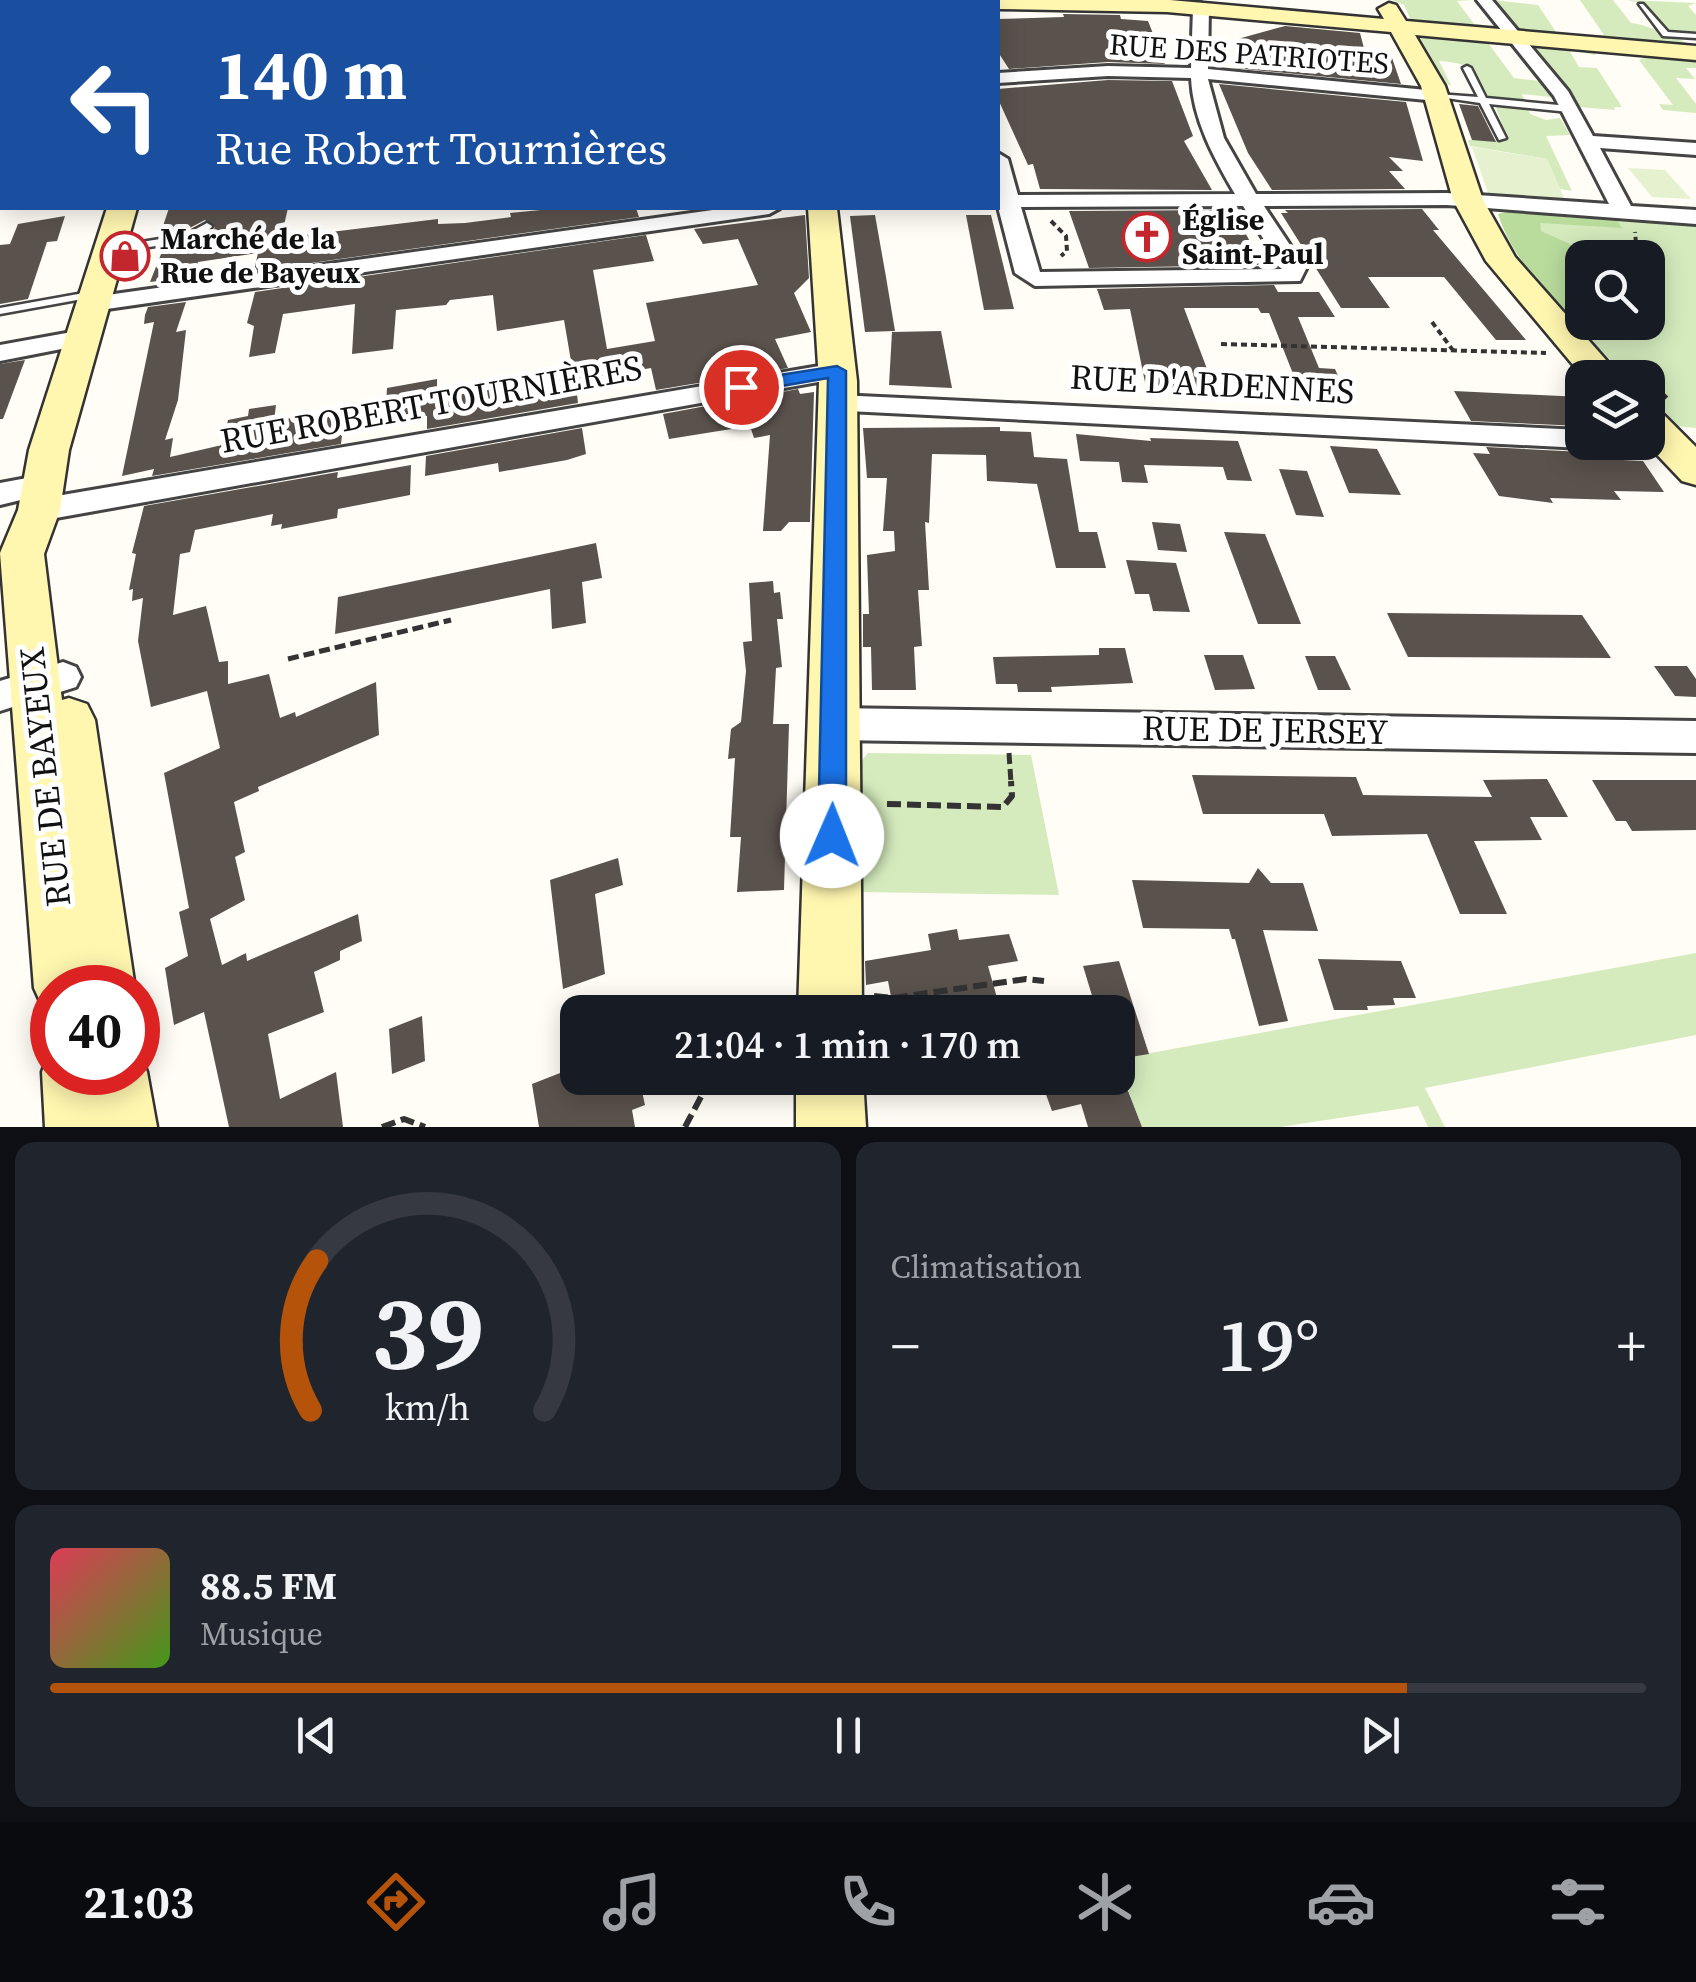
<!DOCTYPE html>
<html lang="fr">
<meta charset="utf-8">
<style>
:root{--surface:#171b24;--page:#20242c;--text:#f1f3f6;--muted:#9ea1a6;--line:#363941;--accent:#b45309}
body{margin:0;font-family:"Source Serif 4",serif;background:var(--page);color:var(--text);height:100vh;display:flex;flex-direction:column;font-size:38px;white-space:nowrap}
*{box-sizing:border-box;margin:0}
p{font-size:32px;color:var(--muted)}
.icon{flex:none;width:55px;height:55px;fill:none;stroke:currentColor;stroke-width:2;stroke-linecap:round;stroke-linejoin:round}
.map{position:relative;height:1127px;overflow:hidden}
.panel{display:flex;flex-direction:column;gap:15px;padding:15px;background:#0d0f14;flex:1}
.panel>*{flex:none}
.hud{position:absolute;left:0px;top:0px;width:1000px;height:210px;box-shadow:0 5px 25px #0003;background:#1a4fa0;color:#fff;overflow:hidden}
.buttons{position:absolute;left:1565px;top:240px;display:grid;gap:20px}
.buttons a{display:grid;place-items:center;width:100px;height:100px;border-radius:20px;background:var(--surface);box-shadow:0 5px 25px #0003;font-size:50px}
.speed{position:absolute;left:30px;top:965px;display:flex;gap:20px;font-size:50px;font-weight:700;text-align:center}
.speed>*{display:grid;place-content:center;width:130px;height:130px;border-radius:50%;background:var(--surface);box-shadow:0 5px 25px #0003;line-height:1}
.speed .limit{border:15px solid #d22;background:#fff;color:#111}
.pin{position:absolute;display:grid;place-items:center;width:85px;height:85px;color:#fff;margin:-42px;border:5px solid #fff;border-radius:50%;box-shadow:0 2px 10px #0007}
.me{position:absolute;width:110px;margin:-55px;rotate:1deg;stroke-linejoin:round;filter:drop-shadow(0 0 8px #0008)}
.turn{display:flex;align-items:center;gap:35px;height:210px;padding:0 50px;font-size:45px}
.turn .icon{width:130px;height:130px;stroke-width:2.5}
.turn b{display:block;font-size:70px;line-height:85px}
.big{font-size:75px;font-weight:600;line-height:1.1}
.panel .tile{flex:1;display:flex;flex-direction:column;justify-content:center;gap:15px;min-width:0;padding:0 35px;border-radius:20px;background:var(--page)}
.panel .dial{align-items:center;gap:0}
.dial svg{height:260px;overflow:visible;fill:none;stroke:var(--line);stroke-width:7;stroke-linecap:round;text-anchor:middle}
.dial text{fill:var(--text);stroke:none}
.song{display:flex;align-items:center;gap:30px}
.cover{width:120px;height:120px;border-radius:15px;background:linear-gradient(135deg,hsl(350 70% 55%),hsl(100 70% 35%))}
.played{height:10px;border-radius:5px;background:linear-gradient(90deg,var(--accent) 85%,var(--line) 85%)}
.keys{display:flex;justify-content:space-around;direction:ltr}
.heat{display:flex;justify-content:space-between;align-items:center;font-size:55px;direction:ltr}
.panel .tiles{flex:1;display:grid;gap:15px;grid-template-columns:1fr 1fr}
.tile:last-child{grid-column:span 2}
.trip{position:absolute;left:560px;top:995px;width:575px;height:100px;border-radius:20px;background:var(--surface);box-shadow:0 5px 25px #0003;font-weight:600;line-height:100px;text-align:center}
.dock{display:flex;height:160px;justify-content:space-around;align-items:center;background:#090b0e;color:var(--muted)}
.dock .icon{width:70px;height:70px}
.dock .active{color:var(--accent)}
.dock b{font-size:45px;color:var(--text)}
.map>svg:first-child{display:block}
</style>
<div class="map">
<svg width="1696" height="1127" viewBox="0 0 1696 1127">
<rect width="100%" height="100%" fill="#fffdf5"/>
<!-- green -->
<g fill="#d5ebbd" fill-rule="evenodd">
<path d="M1392 0H1472L1457 1 1474 24 1497 26 1500 31 1418 23 1411 20 1404 5Z"/>
<path d="M1494 0 1538 5 1556 32 1578 38 1519 32Z"/>
<path d="M1580 0H1613L1631 23C1641 23 1686 40 1694 48L1596 39 1594 35H1604Z"/>
<path d="M1627 0 1696 3 1688 6 1696 15V34L1666 30 1644 4Z"/>
<path d="M1415 33 1485 39 1514 78 1540 81 1551 97 1522 94 1525 102 1488 96C1473 69 1471 63 1439 61L1451 85 1442 84Z"/>
<path d="M1527 42 1594 48 1595 55 1569 50 1579 67 1597 68 1622 107H1614L1615 110 1579 107Z"/>
<path d="M1651 55 1696 57V68H1686L1695 79 1676 78 1696 104V113L1663 110 1659 104 1673 105 1639 60Z"/>
<path d="M1499 105 1527 107 1530 114 1546 120 1560 118 1570 135 1546 136 1572 191 1560 189 1547 159 1470 146 1468 140H1508L1496 108Z"/>
<path d="M1508 212 1696 224V428L1677 426 1648 397V378L1628 377C1585 334 1517 273 1498 214ZM1582 258H1648V322H1582Z"/>
<path d="M868 753 1031 755 1059 895 860 892 858 765Z"/>
<path d="M1696 953V1035L1425 1088 1445 1127H1428L1418 1106 1280 1127H1142L1118 1063V1059Z"/>
</g>
<!-- forest -->
<path fill="#b9dc9c" d="M1508 212 1617 220 1622 228 1540 223 1541 231 1570 244 1581 258 1567 279 1575 305 1568 314C1538 284 1511 254 1498 214Z"/>
<!-- pitch -->
<g fill="#e6f2cf">
<path d="M1472 147 1547 159 1565 200 1488 193Z"/>
<path d="M1628 168 1665 170 1691 199 1652 197Z"/>
</g>
<!-- building -->
<g fill="#5a524d">
<path d="M1063 14 1120 15 1121 19 1148 21 1165 64 1108 62 1009 69 998 52V19L1064 17Z"/>
<path d="M1285 26 1360 33 1366 56 1392 58 1401 84 1234 68V40Z"/>
<path d="M1108 80 1172 81 1193 136 1184 141 1212 190 1040 189 1033 164 1028 165 998 99V89Z"/>
<path d="M1219 84 1406 102 1423 161 1389 157 1403 171H1389L1405 189 1272 190 1248 153Z"/>
<path d="M1459 104 1478 106 1496 142 1472 140Z"/>
<path d="M169 208H288L281 238 438 219V224L465 223 511 217 510 213 561 208H636L639 217 254 271 258 253 198 262 193 279 157 284 158 281 150 282 163 249 190 244 215 228 205 220 184 231 160 235Z"/>
<path d="M1422 209 1439 230H1433L1526 340H1496L1444 277H1368L1390 308H1341L1281 213H1288L1285 210Z"/>
<path d="M1223 210 1228 218H1237L1263 265 1089 268 1069 211Z"/>
<path d="M805 215 809 278 794 293 811 332 775 339 788 368 656 390 651 368 598 377V382L576 385 578 403 427 429V416L385 423 387 388 437 379V398L495 389V384L572 367 564 320 497 331 493 295 450 300 446 305 396 310 393 349 352 354 355 304 283 314 275 353 249 357 254 326 247 323 255 292 646 235 654 261 593 270 607 349 655 341 646 303 758 285 738 239 703 244 694 229Z"/>
<path d="M875 215 886 277 895 331 865 332 850 216Z"/>
<path d="M966 215H991L1014 309 984 310Z"/>
<path d="M65 216 57 241 47 242 28 299 0 304V245L10 244 18 224Z"/>
<path d="M1274 285 1278 292H1319L1335 317H1298L1319 368 1335 369 1347 396 1301 394 1269 313H1261L1258 308H1184L1215 390 1146 387 1130 309 1104 310 1097 289Z"/>
<path d="M186 302 176 332 186 330 178 400 165 440 173 438 170 457 222 445 228 420 248 416 249 409 276 405 274 421 345 409 341 444 152 476 154 469 122 476 154 322 144 324 145 315 148 307Z"/>
<path d="M941 331 952 388 889 385 892 332Z"/>
<path d="M25 360 3 419H0V364Z"/>
<path d="M798 389 800 394 814 392 810 522H789L781 531H763L770 435 754 438 750 426 669 439 663 414Z"/>
<path d="M1454 391 1582 397V426L1471 421Z"/>
<path d="M1000 427V431L1031 432 1034 457 1067 459 1079 532H1097L1106 568H1056L1037 484 987 481 986 455 932 454 929 523 925 522 929 590H918L922 646 914 647 916 690H872L871 647H863V614H869L867 555 895 551 894 531H883L887 478H867L863 428Z"/>
<path d="M582 428 586 454 567 460 499 472 498 463 425 476 426 456Z"/>
<path d="M1076 434 1151 441 1150 438 1238 441 1252 481 1227 480 1223 467 1144 465 1148 483 1122 482 1119 462 1080 461Z"/>
<path d="M1330 446 1377 449 1401 495 1349 493Z"/>
<path d="M1486 447 1582 452V458L1643 461 1664 492 1614 491 1621 500 1550 498 1553 503 1499 496 1473 453 1490 454Z"/>
<path d="M411 465 410 495 338 509 337 518 281 529 282 524 271 526 273 514 195 530 190 552 180 554 173 615 206 606 219 662 228 661V684L269 674 280 718 295 712 296 717 376 682 379 735 258 787 259 791 234 802 245 852 235 857 245 900 210 919 222 965 246 953 247 961 358 914 362 941 340 951V960L314 972 324 1012 268 1034 280 1099 336 1072 343 1127H229L204 1012 174 1025 165 968 188 956 179 912 189 908 164 773 220 748 207 691 151 707 138 641 143 598 132 601 133 589 129 590 136 554 132 553 144 506 338 472 337 478Z"/>
<path d="M1279 469 1307 471 1324 517 1296 515Z"/>
<path d="M1152 522 1180 524 1187 552 1158 550Z"/>
<path d="M1224 532 1265 534 1301 624H1258Z"/>
<path d="M596 543 602 578 582 582 586 623 552 629 550 589 335 634 338 597Z"/>
<path d="M1126 560 1176 563 1190 612 1153 611 1149 594H1135Z"/>
<path d="M773 581 774 593 780 592 783 619H777L782 667 776 668 773 724H789L784 890 737 892 741 837H730L735 758 728 759 731 729 741 722 746 671 743 642 752 641 749 583Z"/>
<path d="M1387 613 1582 615 1611 658 1408 657Z"/>
<path d="M1099 648H1125L1133 683 1051 687 1052 692H1018L1017 684H996L993 657 1099 655Z"/>
<path d="M1204 655H1243L1255 689 1215 690Z"/>
<path d="M1305 656H1335L1351 690H1318Z"/>
<path d="M1654 666H1687L1696 679V697L1675 696Z"/>
<path d="M1192 775 1356 777 1363 795 1492 797 1483 780 1547 779 1568 817H1530L1542 840 1474 841 1507 914H1460L1427 834 1332 836 1324 814H1203Z"/>
<path d="M1592 780H1696V830L1632 831 1626 821H1616Z"/>
<path d="M618 858 623 885 595 894 605 974 563 989 550 880Z"/>
<path d="M1258 868 1271 883H1303L1318 931 1263 930 1288 1021 1259 1026 1235 939H1232L1229 929 1143 928 1132 880 1249 883Z"/>
<path d="M957 929 959 940 1009 934 1018 961 988 966 1001 1012H894L888 981 866 985 865 961 931 950 928 934Z"/>
<path d="M1318 959 1401 961 1416 998H1393L1395 1005 1367 1006 1368 1010H1334Z"/>
<path d="M1119 961 1149 1054 1118 1059V1012H1097L1083 966Z"/>
<path d="M422 1016 425 1061 392 1074 389 1029Z"/>
<path d="M578 1066V1078H639L645 1105 632 1110 635 1127H539L532 1084Z"/>
<path d="M1040 1078H1123L1142 1127H1088L1081 1104 1052 1111Z"/>
</g>
<g fill="none" stroke-linecap="round" stroke-linejoin="round">
<!-- lane casing -->
<g stroke="#444" stroke-width="5">
<g id="lane">
<path d="M1639 4H1643L1668 32 1696 34V38L1663 36Z"/>
<rect x="0" y="15" width="2" height="5"/>
<rect x="0" y="46" width="2" height="4"/>
<path d="M1467 66 1471 68 1486 98 1569 106 1573 109 1569 112 1489 104 1506 138 1499 140 1480 103 1433 96 1437 94 1478 97 1463 68Z"/>
<path d="M207 223 212 226 211 228 188 241 110 253 105 250 110 247 185 235Z"/>
<path d="M95 291 99 292V296L0 314V308Z"/>
</g>
</g>
<!-- street casing -->
<g stroke="#444" stroke-width="6">
<g id="street">
<path d="M1477 0H1492L1568 91 1593 136 1696 143V155L1600 148 1631 206 1696 210V224L1447 205 1264 206 1306 269 1300 281 1035 286 1015 273 998 207V153L1008 159 1018 195 1235 194C1214 158 1193 120 1191 78L1108 76 998 83V73L1108 66 1191 68 1193 8 1201 3 1209 8 1208 69 1437 91 1446 96 1437 101 1208 79 1224 138 1256 194 1447 193 1609 204 1554 96ZM1243 206 1282 269 1040 272 1021 207Z"/>
<path d="M727 208H780L769 214 93 311 81 304 93 297Z"/>
<path d="M83 330 92 333 96 338 92 343 0 361V345Z"/>
<path d="M837 363 846 365 850 371 846 377 39 521 28 518 24 510 28 502 39 499Z"/>
<path d="M838 395 1582 430V442H1594L1582 448 828 410 824 404 828 398Z"/>
<path d="M43 475 54 478 58 485 54 492 0 505V483Z"/>
<path d="M63 662 76 667 81 677 76 687 0 711V681Z"/>
<path d="M834 708 1696 721V753L834 740 821 735 815 724 821 713Z"/>
</g>
</g>
<!-- secondary casing -->
<g stroke="#333" stroke-width="5">
<g id="secondary">
<rect x="793" y="0" width="20" height="2"/>
<path d="M990 0H1170L1384 19 1378 9 1389 3 1396 5 1406 21 1696 46V60L1415 35 1445 86 1483 200 1515 257 1622 378H1584L1486 261 1453 200 1421 86 1391 32 1167 12 998 9V2H988Z"/>
<path d="M107 208H137L69 450 60 510 44 554 62 700 69 698 87 704 95 720 135 988H52V1014L44 1010 34 988 0 553 18 510 29 450Z"/>
<path d="M808 208H837L857 381 862 1012H798L819 381Z"/>
<path d="M1648 410 1662 413 1696 447V485L1682 481 1645 442Z"/>
<path d="M51 1048 52 1072H138V1048L147 1072 157 1127H45L42 1072Z"/>
<path d="M796 1078H863L866 1127H796Z"/>
</g>
</g>
<!-- path-far2 -->
<g stroke="#333" stroke-width="4" stroke-dasharray="6 4" stroke-linecap="butt">
<path d="M1051 221 1066 236 1067 251 1061 256"/>
<path d="M1623 258 1636 243 1635 232"/>
<path d="M1432 322 1455 353"/>
<path d="M1221 344 1546 353"/>
<path d="M1633 366 1645 378"/>
<path d="M1648 380 1669 400"/>
</g>
<!-- path-far1 -->
<g stroke="#333" stroke-width="5" stroke-dasharray="11 5" stroke-linecap="butt">
<path d="M288 659 451 620"/>
<path d="M1009 753 1011 783"/>
</g>
<!-- path -->
<g stroke="#333" stroke-width="6" stroke-dasharray="14 6" stroke-linecap="butt">
<path d="M887 804 1003 807 1012 796 1011 781"/>
<path d="M874 996 893 998 1026 979 1044 981"/>
<path d="M382 1127 404 1119 425 1127"/>
<path d="M685 1127 711 1078"/>
</g>
<!-- lane -->
<use href="#lane" fill="#fff" fill-rule="evenodd"/>
<!-- street -->
<use href="#street" fill="#fff" fill-rule="evenodd"/>
<!-- secondary -->
<use href="#secondary" fill="#fff6b0" fill-rule="evenodd"/>
</g>
<!-- route -->
<path fill="#1a73e8" stroke="#114b97" stroke-width="2.5" d="M837 366 846 371V836L842 845 832 849 822 845 818 836 828 378 741 393 731 387 741 381Z"/>
<!-- icons -->
<defs>
<g id="church-ring" transform="scale(2.5)"><circle r="9.5" fill="#fff" stroke="#c4262e" stroke-width="1.5"/><path d="M-1.2-6h2.4v3.5h3.3v2.4h-3.3V6h-2.4V-.1h-3.3v-2.4h3.3Z" fill="#c4262e"/></g>
<g id="shop-ring" transform="scale(2.5)"><circle r="9.5" fill="#fff" stroke="#c4262e" stroke-width="1.5"/><path d="M-5-2.5h2.3a2.7 3.5 0 0 1 5.4 0H5L5.5 6h-11ZM-1.5-2.5h3a1.5 2.3 0 0 0-3 0Z" fill="#c4262e"/></g>
</defs>
<g fill-rule="evenodd">
<use href="#church-ring" x="1147" y="237"/>
<use href="#shop-ring" x="125" y="256"/>
</g>
<g text-anchor="middle" stroke-width="10" stroke-linejoin="round" paint-order="stroke">
<!-- far-street labels -->
<g font-size="30" fill="#111" stroke="#fff">
<text transform="translate(1249 54) rotate(4)" y="10">RUE DES PATRIOTES</text>
</g>
<!-- far-poi labels -->
<g font-size="30" font-weight="bold" fill="#111" stroke="#fff" text-anchor="start">
<text x="1182" y="230">Église<tspan x="1182" dy="34">Saint-Paul</tspan></text>
<text x="160" y="249">Marché de la<tspan x="160" dy="34">Rue de Bayeux</tspan></text>
</g>
<!-- street labels -->
<g font-size="35" fill="#111" stroke="#fff">
<text transform="translate(1212 384) rotate(3)" y="12">RUE D'ARDENNES</text>
<text transform="translate(431 404) rotate(-10)" y="12">RUE ROBERT TOURNIÈRES</text>
<text transform="translate(1265 730) rotate(1)" y="12">RUE DE JERSEY</text>
<text transform="translate(45 777) rotate(-96)" y="12">RUE DE BAYEUX</text>
</g>
</g>
</svg>
<div class="buttons">
<a><svg class="icon" aria-label="search" viewBox="0 0 24 24"><circle cx="10" cy="10" r="6"/><path d="M15 15l6 6"/></svg></a>
<a><svg class="icon" aria-label="layers" viewBox="0 0 24 24"><path d="M12 4l9 5-9 5-9-5zM3 14l9 5 9-5"/></svg></a>
</div>
<div class="speed"><div class="limit">40</div></div>
<div class="pin" style="left:741px;top:387px;background:#d93025"><svg class="icon" aria-label="arrive" viewBox="0 0 24 24"><path d="M6 21V4h12l-3 4 3 4H6"/></svg></div>
<svg class="me" style="left:832px;top:836px" viewBox="-20 -20 40 40"><circle r="19" fill="#fff"/><path d="M0-13L10 11 0 6-10 11z" fill="#1a73e8"/></svg>
<div class="trip">21:04 · 1 min · 170 m</div>
<div class="hud">
<div class="turn"><svg class="icon" aria-label="left" viewBox="0 0 24 24"><path d="M17 20v-9H6M10 6l-5 5 5 5"/></svg><div><b>140 m</b>Rue Robert Tournières</div></div>
</div>
</div>
<section class="panel">
<div class="tiles">
<div class="tile dial"><svg viewBox="0 0 100 80">
<path d="M14 69A42 42 0 1 1 86 69"/>
<path d="M14 69A42 42 0 0 1 16 23" stroke="#b45309"/>
<text x="50" y="56" font-size="32" font-weight="700">39</text>
<text x="50" y="72" font-size="11">km/h</text>
</svg></div>
<div class="tile"><p>Climatisation</p>
<div class="heat"><a>−</a><b class="big">19°</b><a>+</a></div>
</div>
<div class="tile">
<div class="song"><i class="cover"></i><div><b>88.5 FM</b><p>Musique</p></div></div>
<div class="played"></div>
<div class="keys"><svg class="icon" aria-label="previous" viewBox="0 0 24 24"><path d="M18 5L8 12l10 7zM5 5v14"/></svg><svg class="icon" aria-label="pause" viewBox="0 0 24 24"><path d="M8 5v14M16 5v14"/></svg><svg class="icon" aria-label="next" viewBox="0 0 24 24"><path d="M6 5l10 7-10 7zM19 5v14"/></svg></div>
</div>
</div>
</section>
<nav class="dock">
<b>21:03</b>
<svg class="icon active" aria-label="directions" viewBox="0 0 24 24"><path d="M12 3l9 9-9 9-9-9zM9 14v-3h6M13 9l2 2-2 2"/></svg>
<svg class="icon" aria-label="music" viewBox="0 0 24 24"><path d="M9 18V5l10-2v13"/><circle cx="6" cy="18" r="3"/><circle cx="16" cy="16" r="3"/></svg>
<svg class="icon" aria-label="phone" viewBox="0 0 24 24"><path d="M5 4h4l2 5-3 2q2 4 5 5l2-3 5 2v4C11 20 4 13 5 4z"/></svg>
<svg class="icon" aria-label="climate" viewBox="0 0 24 24"><path d="M12 3v18M4 7l16 10M4 17L20 7"/></svg>
<svg class="icon" aria-label="car" viewBox="0 0 24 24"><path d="M5 17H2v-5l4-1 3-4h7l3 4 3 1v5h-3M9 17h6M6 11h13"/><circle cx="7" cy="17" r="2"/><circle cx="17" cy="17" r="2"/></svg>
<svg class="icon" aria-label="filters" viewBox="0 0 24 24"><path d="M4 7h16M4 17h16"/><circle cx="9" cy="7" r="2"/><circle cx="15" cy="17" r="2"/></svg>
</nav>
